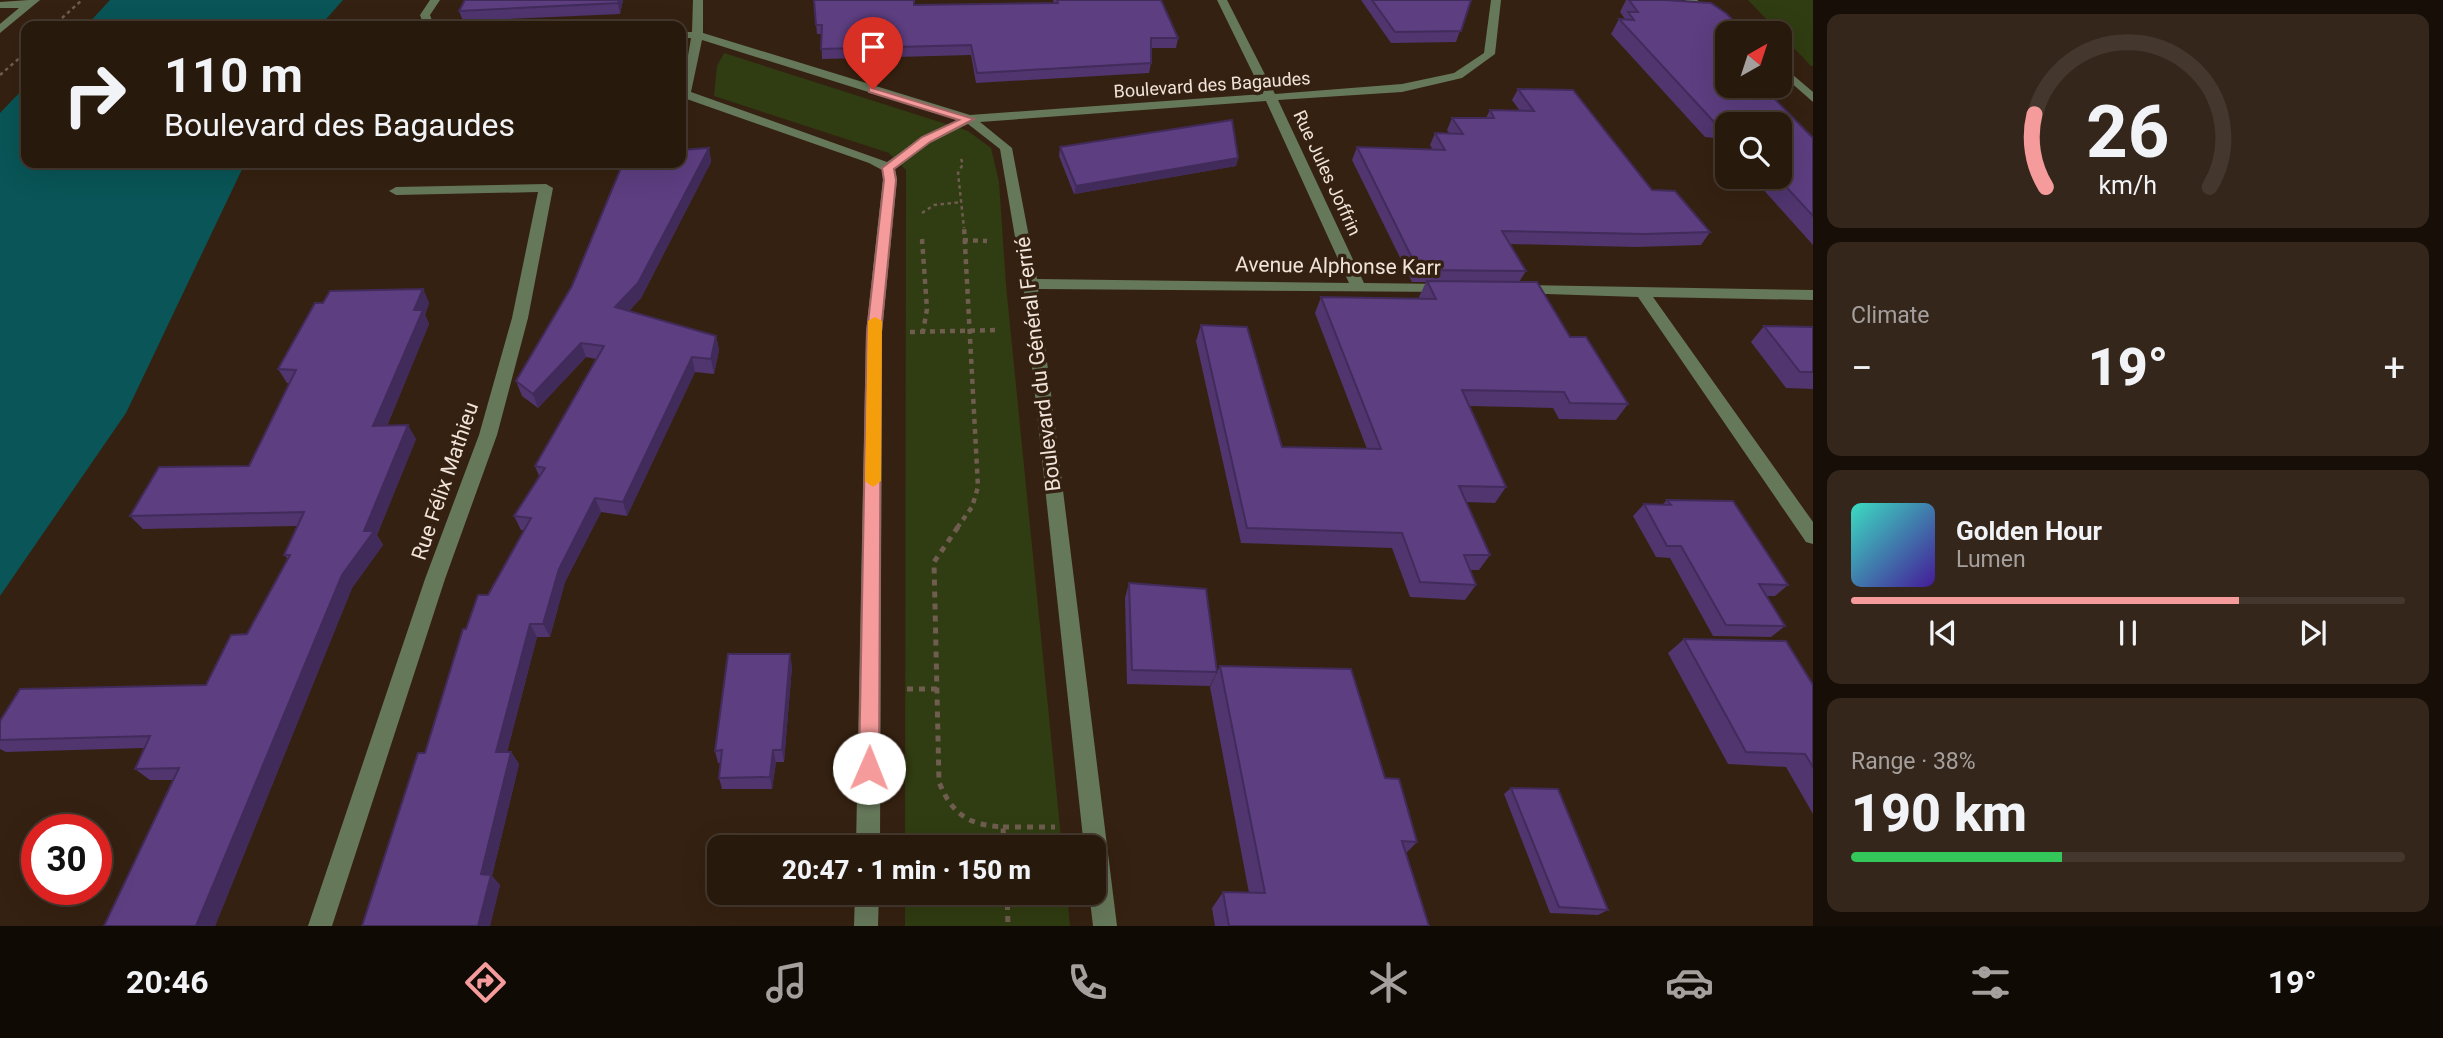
<!DOCTYPE html>
<meta charset="utf-8">
<style>
:root{--surface:#28190d;--page:#34261b;--text:#f1f3f6;--muted:#a5a09d;--line:#44382e;--accent:#f59b9b}
body{margin:0;font-family:Roboto,sans-serif;background:var(--page);color:var(--text);height:100vh;display:flex;flex-direction:column;font-size:26px;white-space:nowrap}
*{box-sizing:border-box;margin:0}
p{font-size:23px;color:var(--muted)}
.icon{flex:none;width:38px;height:38px;fill:none;stroke:currentColor;stroke-width:2;stroke-linecap:round;stroke-linejoin:round}
.map{position:relative;flex:1;overflow:hidden}
.panel{display:flex;flex-direction:column;gap:14px;padding:14px;background:#160e07;width:630px}
.panel>*{flex:none}
.hud{position:absolute;left:21px;top:21px;width:665px;height:147px;border-radius:14px;box-shadow:0 7px 28px #0002,0 0 0 2px var(--line);background:#28190d;color:var(--text);overflow:hidden}
.needle{width:46px;rotate:39deg}
.buttons{position:absolute;left:1715px;top:21px;display:grid;gap:14px}
.buttons a{display:grid;place-items:center;width:77px;height:77px;border-radius:14px;background:var(--surface);box-shadow:0 7px 28px #0002,0 0 0 2px var(--line);font-size:35px}
.speed{position:absolute;left:21px;top:814px;display:flex;gap:14px;font-size:35px;font-weight:700;text-align:center}
.speed>*{display:grid;place-content:center;width:91px;height:91px;border-radius:50%;background:var(--surface);box-shadow:0 7px 28px #0002,0 0 0 2px var(--line);line-height:1}
.speed .limit{border:10px solid #d22;background:#fff;color:#111}
.pin{position:absolute;display:grid;place-items:center;width:60px;height:60px;color:#fff;margin:-72px -30px;border-radius:50% 50% 50% 0;rotate:-45deg;box-shadow:0 0 7px #0007}
.pin .icon{rotate:45deg}
.me{position:absolute;width:77px;margin:-38px;rotate:1deg;stroke-linejoin:round;filter:drop-shadow(0 0 5px #0008)}
.turn{display:flex;align-items:center;gap:24px;height:147px;padding:0 28px;font-size:32px}
.turn .icon{width:91px;height:91px;stroke-width:2.5}
.turn b{display:block;font-size:49px;line-height:60px}
.big{font-size:52px;font-weight:800;line-height:1.1}
.panel .card{flex:1;display:flex;flex-direction:column;justify-content:center;gap:10px;min-width:0;padding:0 24px;border-radius:14px;background:var(--page)}
.panel .dial{align-items:center;gap:0}
.dial svg{height:182px;overflow:visible;fill:none;stroke:var(--line);stroke-width:7;stroke-linecap:round;text-anchor:middle}
.dial text{fill:var(--text);stroke:none}
.song{display:flex;align-items:center;gap:21px}
.cover{width:84px;height:84px;border-radius:10px;background:linear-gradient(135deg,hsl(170 70% 55%),hsl(260 70% 35%))}
.played{height:7px;border-radius:4px;background:linear-gradient(90deg,var(--accent) 70%,var(--line) 70%)}
.keys{display:flex;justify-content:space-around;direction:ltr}
.heat{display:flex;justify-content:space-between;align-items:center;font-size:38px;direction:ltr}
.charge{height:10px;border-radius:5px;background:linear-gradient(90deg,#34c759 38%,var(--line) 0)}
.trip{position:absolute;left:707px;top:835px;width:399px;height:70px;border-radius:14px;background:var(--surface);box-shadow:0 7px 28px #0002,0 0 0 2px var(--line);font-weight:800;line-height:70px;text-align:center}
.dock{display:flex;height:112px;justify-content:space-around;align-items:center;background:#100a05;color:var(--muted)}
.dock .icon{width:49px;height:49px}
.dock .selected{color:var(--accent)}
.dock b{font-size:32px;color:var(--text)}
main{display:flex;flex:1;min-height:0}
.map>svg:first-child{display:block}
</style>
<main>
<div class="map">
<svg width="1813" height="926" viewBox="0 0 1813 926">
<rect width="100%" height="100%" fill="#352111"/>
<!-- green -->
<g fill="#303c11">
<path d="M1748 0H1813V66H1811Z"/>
<path d="M724 53 968 131 991 148 999 182 1006 285 1062 847H905L906 170 889 153 714 96 717 66Z"/>
<path d="M905 893H1067L1070 926H905Z"/>
</g>
<!-- water -->
<g fill="#095557">
<path d="M110 0H343L320 26H86Z"/>
<path d="M26 86V163H245L126 413 0 596V113Z"/>
</g>
<g fill="none" stroke-linecap="round" stroke-linejoin="round">
<!-- path-far2 -->
<g stroke="#6f5d4f" stroke-width="2.5" stroke-dasharray="3.5 3.5" stroke-linecap="butt">
<path d="M62 18 82 0"/>
<path d="M0 75 23 55"/>
<path d="M961 159 963 164 958 173 964 228"/>
<path d="M922 213 934 205 962 202"/>
</g>
<!-- path-far1 -->
<g stroke="#6f5d4f" stroke-width="4.5" stroke-dasharray="5 5" stroke-linecap="butt">
<path d="M922 239 927 309 923 332"/>
<path d="M963 240 987 241"/>
<path d="M910 332 999 330"/>
<path d="M957 528 972 507 978 487 964 226"/>
</g>
<!-- path -->
<g stroke="#6f5d4f" stroke-width="5" stroke-dasharray="6 6" stroke-linecap="butt">
<path d="M958 527 934 562 939 782C952 814 968 825 1003 827L1004 847"/>
<path d="M907 689H937"/>
<path d="M1003 827H1055"/>
<path d="M1007 892 1008 926"/>
</g>
<!-- minor -->
<g fill="#66785a" fill-rule="evenodd">
<path d="M29 0H40L0 33V24L19 8H0V2Z"/>
<path d="M430 0H440L430 15 434 26H424L420 15Z"/>
<path d="M693 0H703V33L970 115 1263 94 1217 0H1227L1275 94 1402 84 1454 73 1484 53 1491 0H1501L1495 54 1462 78 1402 92 1278 100 1364 283 1446 284 1453 289 1451 292 1038 289 1117 926H1093L1089 892H1094V847H1084L1023 284 1000 149 968 124 930 143 895 169 897 179 882 332 880 847H856L866 332 883 179 882 170 869 163 681 97 691 38H681V32H692ZM702 40 958 120 922 137 887 162 691 92ZM1266 101 1349 283 1037 279 1012 148 980 122Z"/>
<path d="M1685 0H1697L1742 33H1729Z"/>
<path d="M1780 64 1813 92V102L1780 73Z"/>
<path d="M546 184 553 188 528 318 497 435 445 579 332 926H308L425 579 479 435 512 318 538 192 396 195 389 191 396 187Z"/>
<path d="M1520 285 1813 290V300L1653 297 1813 522V544L1806 542 1638 297 1515 293V287Z"/>
<path d="M855 892H879L878 926H854Z"/>
</g>
</g>
<!-- wall -->
<g fill="#50356f">
<path d="M623 0 620 14 463 21 459 11Z"/>
<path d="M814 0 914 5 1054 3 1053 0H1161L1178 38 1176 48H1151V63L1149 73 976 83 971 55 822 59 821 34H817Z"/>
<path d="M1361 0H1471L1456 42 1391 43Z"/>
<path d="M1626 0H1665L1727 86 1813 138V245L1752 177H1780L1727 124V150L1716 138 1705 137 1611 34 1619 19 1624 20 1625 19 1620 12Z"/>
<path d="M1518 89 1652 190 1710 232 1701 245 1636 247 1510 244 1526 271 1519 282 1570 337 1628 404 1616 420 1559 419 1553 408 1469 406 1506 487 1495 503 1466 502 1490 555 1479 570H1470L1476 585 1465 600 1410 597 1392 548 1241 543 1196 341 1201 325 1282 447 1367 449 1315 313 1321 297 1420 299 1419 297 1426 282H1412L1352 160 1357 147 1433 150 1430 145 1435 133H1449L1447 130 1452 118H1486L1490 110 1520 111 1512 100Z"/>
<path d="M1060 147 1238 158 1236 166 1074 194 1059 156Z"/>
<path d="M709 148 711 162 641 298 629 311 716 336 719 350 714 374 695 372 627 516 601 512 565 582 550 637H537L507 752H511L519 764 492 876 500 885 490 926 425 753 466 629 488 595 524 530H521L514 516 539 476 535 466 596 359 586 357 538 408 522 396 516 381Z"/>
<path d="M423 289 429 303 425 315 429 324 387 426 416 439 377 535 383 545 352 588 215 926H104L174 780H150L135 769 144 748 6 752 0 749V721L206 685 247 634 288 559 284 555 297 526 143 529 130 516 249 466 289 383H287L278 369 323 303Z"/>
<path d="M1764 326 1813 327V389L1786 388 1751 342Z"/>
<path d="M1667 500 1788 585 1775 596H1766L1785 626 1771 637 1713 636 1670 558 1656 557 1633 516 1644 504 1662 505Z"/>
<path d="M1129 583 1217 672 1210 686 1127 684 1125 598Z"/>
<path d="M1684 639 1813 685V814L1786 767 1728 764 1668 653Z"/>
<path d="M792 666 784 762H776L772 789H722L719 778 721 763H718L715 751Z"/>
<path d="M1220 666 1385 778 1417 842 1406 853 1429 926H1215L1212 908 1223 892 1249 893 1210 687Z"/>
<path d="M1511 788 1608 910 1598 915 1550 913 1504 794Z"/>
</g>
<!-- shaded-wall -->
<g fill="#412b5a">
<path d="M619 0H623L620 14 618 3Z"/>
<path d="M709 148 711 162 641 298 619 321 615 307Z"/>
<path d="M1238 158 1236 166 1074 194 1076 186Z"/>
<path d="M423 289 429 303 425 315 429 324 381 440 373 426 414 310Z"/>
<path d="M716 336 719 350 714 374 711 359Z"/>
<path d="M581 343 586 357 538 408 533 394Z"/>
<path d="M692 357 695 372 627 516 623 502Z"/>
<path d="M408 425 416 439 377 535 383 545 352 588 215 926H196L342 575 364 531Z"/>
<path d="M595 498 601 512 565 582 550 637 543 624 559 569Z"/>
<path d="M530 624 537 637 504 764 496 752Z"/>
<path d="M790 654 792 666 784 762 782 750Z"/>
<path d="M773 750 776 762 772 789 770 777Z"/>
<path d="M511 752 519 764 492 876 500 885 490 926H478L481 874Z"/>
</g>
<!-- building -->
<g fill="#5d3e81" stroke="#412b5a" stroke-width="2">
<path d="M465 0H619L618 3 459 11Z"/>
<path d="M814 0H914V5L1058 3 1057 0H1161L1178 38H1151V63L977 73 971 45 821 49 822 25H816Z"/>
<path d="M1372 0H1471L1461 31 1395 32Z"/>
<path d="M1629 0H1665L1711 3 1727 14 1745 33H1727V86H1762L1813 138V216L1777 177H1780V124H1728L1727 123H1715L1619 19 1634 20 1628 12H1638Z"/>
<path d="M1518 89 1573 90 1652 190 1675 191 1710 232 1644 234 1502 231 1526 271 1418 270 1357 147 1445 150 1435 133 1463 134 1452 118H1494L1490 110 1534 111Z"/>
<path d="M1232 120 1238 158 1076 186 1060 147Z"/>
<path d="M709 148 638 283 615 307 716 336 711 359 692 357 623 502 595 498 559 569 543 624H530L496 752H511L481 874 491 875 478 926H362L418 753H425L463 629H466L478 595H488L531 518 514 516 545 468 535 466 604 346 581 343 533 394 516 381 572 286 623 163H681V150Z"/>
<path d="M1427 281 1537 282 1570 337H1586L1628 404 1570 403 1564 392 1462 390 1506 487 1459 486 1490 555H1464L1476 585 1420 582 1402 533 1247 528 1201 325 1247 327 1282 447 1381 449 1321 297 1436 299Z"/>
<path d="M423 289 414 310H423L373 426 408 425 364 531H374L342 575 196 926H104L179 768 135 769 150 736 0 740V721L20 689 206 685 231 635 247 634 290 555H284L304 512 130 516 159 467 249 466 296 370 278 369 315 303H323L330 291Z"/>
<path d="M1764 326 1813 327V372H1800Z"/>
<path d="M1667 500 1733 501 1788 585 1759 584 1785 626 1726 625 1681 546H1667L1644 504 1671 505Z"/>
<path d="M1129 583 1206 589 1217 672 1132 670Z"/>
<path d="M1684 639 1786 641 1813 685V767L1805 754 1746 752Z"/>
<path d="M728 654H790L782 750H773L770 777 719 778 722 750 715 751Z"/>
<path d="M1220 666 1351 669 1385 778 1399 779 1417 842 1402 841 1429 926H1229L1223 892 1265 893Z"/>
<path d="M1511 788 1558 789 1608 910 1559 907Z"/>
</g>
<!-- route -->
<path fill="#f59b9b" stroke="#9f6565" stroke-width="2" d="M869 87 974 119 930 142 894 169 896 180 881 332 879 768 876 775 869 778 862 775 859 768 867 332 884 180 882 168 922 137 959 120 869 92Z"/>
<!-- slow -->
<path fill="#f59e0b" d="M875 317 882 321 881 481 873 487 865 481 868 321Z"/>
<g text-anchor="middle" stroke-width="7" stroke-linejoin="round" paint-order="stroke">
<!-- far-street labels -->
<g font-size="18" fill="#f0e3d9" stroke="#352111">
<text transform="translate(1212 85) rotate(-4)" y="6">Boulevard des Bagaudes</text>
<text transform="translate(1327 173) rotate(65)" y="6">Rue Jules Joffrin</text>
</g>
<!-- street labels -->
<g font-size="21" fill="#f0e3d9" stroke="#352111">
<text transform="translate(1338 266) rotate(1)" y="7">Avenue Alphonse Karr</text>
<text transform="translate(1038 364) rotate(-97)" y="7">Boulevard du Général Ferrié</text>
<text transform="translate(445 481) rotate(-71)" y="7">Rue Félix Mathieu</text>
</g>
</g>
</svg>
<div class="buttons">
<a><svg class="needle" viewBox="-14 -14 28 28"><path d="M0-13l5 13h-10z" fill="#e53935"/><path d="M0 13l5-13h-10z" fill="#a5a09d"/></svg></a>
<a><svg class="icon" aria-label="search" viewBox="0 0 24 24"><circle cx="10" cy="10" r="6"/><path d="M15 15l6 6"/></svg></a>
</div>
<div class="speed"><div class="limit">30</div></div>
<div class="pin" style="left:873px;top:89px;background:#d93025"><svg class="icon" aria-label="arrive" viewBox="0 0 24 24"><path d="M6 21V4h12l-3 4 3 4H6"/></svg></div>
<svg class="me" style="left:869px;top:768px" viewBox="-20 -20 40 40"><circle r="19" fill="#fff"/><path d="M0-13L10 11 0 6-10 11z" fill="#f59b9b"/></svg>
<div class="trip">20:47 · 1 min · 150 m</div>
<div class="hud">
<div class="turn"><svg class="icon" aria-label="right" viewBox="0 0 24 24"><path d="M7 20v-9h11M14 6l5 5-5 5"/></svg><div><b>110 m</b>Boulevard des Bagaudes</div></div>
</div>
</div>
<section class="panel">
<div class="card dial"><svg viewBox="0 0 100 80">
<path d="M14 69A42 42 0 1 1 86 69"/>
<path d="M14 69A42 42 0 0 1 9 37" stroke="#f59b9b"/>
<text x="50" y="56" font-size="32" font-weight="700">26</text>
<text x="50" y="72" font-size="11">km/h</text>
</svg></div>
<div class="card"><p>Climate</p>
<div class="heat"><a>−</a><b class="big">19°</b><a>+</a></div>
</div>
<div class="card">
<div class="song"><i class="cover"></i><div><b>Golden Hour</b><p>Lumen</p></div></div>
<div class="played"></div>
<div class="keys"><svg class="icon" aria-label="previous" viewBox="0 0 24 24"><path d="M18 5L8 12l10 7zM5 5v14"/></svg><svg class="icon" aria-label="pause" viewBox="0 0 24 24"><path d="M8 5v14M16 5v14"/></svg><svg class="icon" aria-label="next" viewBox="0 0 24 24"><path d="M6 5l10 7-10 7zM19 5v14"/></svg></div>
</div>
<div class="card"><p>Range · 38%</p><b class="big">190 km</b><div class="charge"></div></div>
</section>
</main>
<nav class="dock">
<b>20:46</b>
<svg class="icon selected" aria-label="directions" viewBox="0 0 24 24"><path d="M12 3l9 9-9 9-9-9zM9 14v-3h6M13 9l2 2-2 2"/></svg>
<svg class="icon" aria-label="music" viewBox="0 0 24 24"><path d="M9 18V5l10-2v13"/><circle cx="6" cy="18" r="3"/><circle cx="16" cy="16" r="3"/></svg>
<svg class="icon" aria-label="phone" viewBox="0 0 24 24"><path d="M5 4h4l2 5-3 2q2 4 5 5l2-3 5 2v4C11 20 4 13 5 4z"/></svg>
<svg class="icon" aria-label="climate" viewBox="0 0 24 24"><path d="M12 3v18M4 7l16 10M4 17L20 7"/></svg>
<svg class="icon" aria-label="car" viewBox="0 0 24 24"><path d="M5 17H2v-5l4-1 3-4h7l3 4 3 1v5h-3M9 17h6M6 11h13"/><circle cx="7" cy="17" r="2"/><circle cx="17" cy="17" r="2"/></svg>
<svg class="icon" aria-label="filters" viewBox="0 0 24 24"><path d="M4 7h16M4 17h16"/><circle cx="9" cy="7" r="2"/><circle cx="15" cy="17" r="2"/></svg>
<b>19°</b>
</nav>
